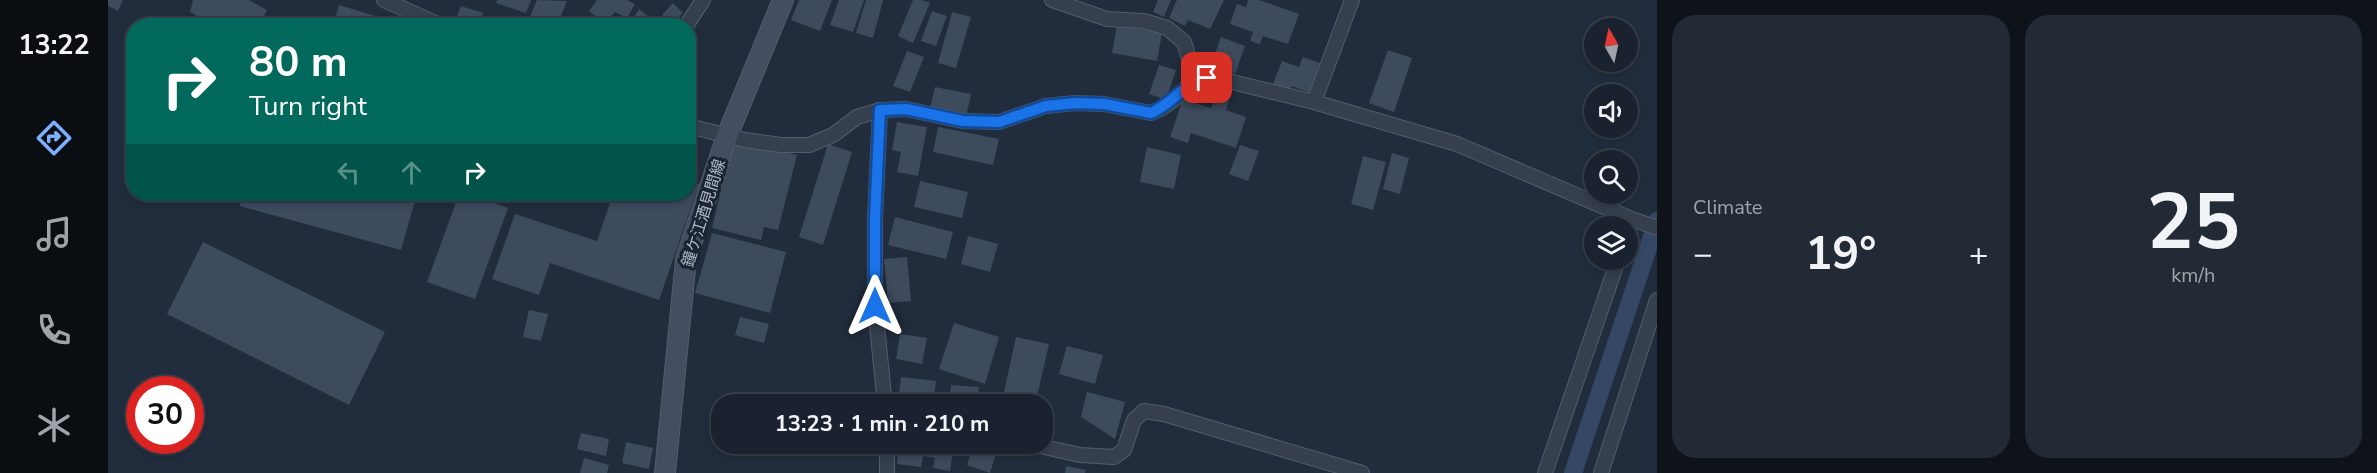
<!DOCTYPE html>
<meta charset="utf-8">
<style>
:root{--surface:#19222e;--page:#222a36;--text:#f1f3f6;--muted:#9fa4aa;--line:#373f4a;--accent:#7fb0ff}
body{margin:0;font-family:"Nunito Sans","Noto Sans JP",sans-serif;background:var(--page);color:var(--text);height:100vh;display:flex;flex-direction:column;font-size:22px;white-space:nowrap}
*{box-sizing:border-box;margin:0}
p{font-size:20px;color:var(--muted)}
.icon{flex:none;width:33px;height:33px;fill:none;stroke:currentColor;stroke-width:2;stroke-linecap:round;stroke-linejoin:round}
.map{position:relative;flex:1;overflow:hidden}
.side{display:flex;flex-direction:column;gap:15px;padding:15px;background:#0e1319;width:720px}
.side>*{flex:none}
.top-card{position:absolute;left:18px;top:18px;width:570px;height:183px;border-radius:24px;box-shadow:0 3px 9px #0003,0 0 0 2px var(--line);background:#00695c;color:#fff;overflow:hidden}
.needle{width:39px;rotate:351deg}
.buttons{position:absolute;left:1476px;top:18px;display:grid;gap:12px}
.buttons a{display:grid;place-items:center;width:54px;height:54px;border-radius:50%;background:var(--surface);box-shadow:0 3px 9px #0003,0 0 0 2px var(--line);font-size:30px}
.speed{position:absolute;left:18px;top:376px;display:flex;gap:12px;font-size:30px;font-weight:700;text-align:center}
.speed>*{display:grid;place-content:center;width:78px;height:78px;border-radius:50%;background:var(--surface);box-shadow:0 3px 9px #0003,0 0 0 2px var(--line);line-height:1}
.speed .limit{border:9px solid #d22;background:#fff;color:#111}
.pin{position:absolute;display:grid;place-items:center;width:51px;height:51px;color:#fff;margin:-26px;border-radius:12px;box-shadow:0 3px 9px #0006}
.me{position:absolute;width:66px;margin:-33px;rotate:0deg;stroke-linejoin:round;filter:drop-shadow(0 0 4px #0008)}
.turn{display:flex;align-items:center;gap:21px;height:126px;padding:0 24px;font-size:27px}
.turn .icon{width:78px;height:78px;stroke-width:2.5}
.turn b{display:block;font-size:42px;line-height:51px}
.lanes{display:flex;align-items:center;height:57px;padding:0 24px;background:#0003;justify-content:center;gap:30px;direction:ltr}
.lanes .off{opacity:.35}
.big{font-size:45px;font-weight:700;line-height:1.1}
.side .card{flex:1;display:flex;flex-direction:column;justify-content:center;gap:9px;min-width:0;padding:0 21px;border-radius:24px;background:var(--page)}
.side .dial{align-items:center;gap:0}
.dial b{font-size:78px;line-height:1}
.heat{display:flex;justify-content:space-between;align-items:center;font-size:33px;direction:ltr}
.side .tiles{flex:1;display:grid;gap:15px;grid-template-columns:repeat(2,1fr)}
.trip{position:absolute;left:603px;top:394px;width:342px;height:60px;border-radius:24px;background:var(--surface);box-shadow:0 3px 9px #0003,0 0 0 2px var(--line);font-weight:700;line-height:60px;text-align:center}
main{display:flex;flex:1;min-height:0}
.tab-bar{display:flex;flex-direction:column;width:108px;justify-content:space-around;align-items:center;background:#0a0e12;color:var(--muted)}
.tab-bar .icon{width:42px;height:42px}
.tab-bar .current{color:var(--accent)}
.tab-bar b{font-size:27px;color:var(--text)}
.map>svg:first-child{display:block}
</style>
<main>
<nav class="tab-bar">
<b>13:22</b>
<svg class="icon current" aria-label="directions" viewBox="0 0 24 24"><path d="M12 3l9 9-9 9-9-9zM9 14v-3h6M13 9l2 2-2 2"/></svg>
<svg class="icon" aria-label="music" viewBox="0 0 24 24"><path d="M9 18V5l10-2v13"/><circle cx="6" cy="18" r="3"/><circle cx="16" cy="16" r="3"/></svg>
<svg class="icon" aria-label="phone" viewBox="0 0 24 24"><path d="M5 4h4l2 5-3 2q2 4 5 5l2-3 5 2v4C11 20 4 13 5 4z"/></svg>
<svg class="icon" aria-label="climate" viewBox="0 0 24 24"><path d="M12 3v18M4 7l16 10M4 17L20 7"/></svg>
</nav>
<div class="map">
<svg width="1549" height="473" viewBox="0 0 1549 473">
<rect width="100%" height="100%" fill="#212d3d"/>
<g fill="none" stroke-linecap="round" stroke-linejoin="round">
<!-- canal -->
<path stroke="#344865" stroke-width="18" d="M1465 473 1549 221"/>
</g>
<!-- building -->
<g fill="#3d4b5d">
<path d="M0 0H15L10 11 0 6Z"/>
<path d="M85 0H141L159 10 151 26H106L82 12Z"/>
<path d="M389 0H423L418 13 388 3Z"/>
<path d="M429 0 459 1 449 26H418Z"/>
<path d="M489 0H519L527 4 519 18 507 12 497 23 481 11Z"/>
<path d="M691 0H724L712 31 683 20Z"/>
<path d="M731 0H756L745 32 722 25Z"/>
<path d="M758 0H775L765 38 748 33Z"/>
<path d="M805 0H814L822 3 805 43 790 36Z"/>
<path d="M1050 0H1063L1056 17 1045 12Z"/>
<path d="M1069 0H1116L1102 29 1080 20 1077 26 1061 18Z"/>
<path d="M1140 0H1151L1191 14 1180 44 1155 36 1152 44 1142 41 1145 32 1122 24 1129 4 1138 7Z"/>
<path d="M565 3 575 13 564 24 554 15Z"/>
<path d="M231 5 287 22 286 26H225Z"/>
<path d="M353 6 375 13 370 26 346 24Z"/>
<path d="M531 9 553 26H526L522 23Z"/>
<path d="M824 11 839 16 828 46 813 41Z"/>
<path d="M844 12 863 17 848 68 830 63Z"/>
<path d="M1009 25 1054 33 1049 61 1004 53Z"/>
<path d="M1113 37 1137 46 1127 74 1103 65Z"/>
<path d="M1280 50 1304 58 1286 112 1261 103Z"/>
<path d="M799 51 816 57 802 92 785 86Z"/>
<path d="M1195 57 1212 63 1202 93 1184 86 1182 90 1165 84 1174 61 1191 67Z"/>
<path d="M1051 65 1068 70 1058 100 1041 94Z"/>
<path d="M827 87 863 94 858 117 822 109Z"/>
<path d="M1107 96 1121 100 1118 110 1138 117 1128 148 1083 133 1080 143 1062 137 1075 99 1103 108Z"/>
<path d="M789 122 819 127 810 176 789 172 793 152 784 150Z"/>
<path d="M830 127 891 139 885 165 825 152Z"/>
<path d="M625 139 689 155 670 230 656 227 653 240 604 228Z"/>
<path d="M720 144 744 152 715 245 691 237Z"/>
<path d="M1132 145 1151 151 1140 181 1121 174Z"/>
<path d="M1039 147 1073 155 1066 189 1032 182Z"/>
<path d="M1284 153 1301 158 1292 194 1275 189Z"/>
<path d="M1255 156 1278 162 1265 210 1243 204Z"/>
<path d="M580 180 591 184 551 300 442 263 431 295 384 279 407 214 489 241 505 194H580Z"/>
<path d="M812 181 860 192 854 218 806 207Z"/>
<path d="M139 194H309L293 250 131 206Z"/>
<path d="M351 194H361L400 208 367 299 319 282Z"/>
<path d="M787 217 845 232 838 259 780 245Z"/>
<path d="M604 233 678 252 662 313 587 293Z"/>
<path d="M860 236 890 244 882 272 853 264Z"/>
<path d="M95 242 277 332 241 405 59 314Z"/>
<path d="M799 257 803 301 780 303 776 259Z"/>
<path d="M421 310 440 314 433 341 415 337Z"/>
<path d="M632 317 661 324 656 343 627 335Z"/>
<path d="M846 323 891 337 877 384 831 369Z"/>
<path d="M792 334 819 338 814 364 788 359Z"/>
<path d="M908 337 941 344 927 405H893Z"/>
<path d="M959 346 995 355 987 384 951 374Z"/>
<path d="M793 377 828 381 825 405H806L790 401Z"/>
<path d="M843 385 871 387 869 405H841Z"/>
<path d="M979 392 1017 402 1007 439 973 417Z"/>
<path d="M473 433 501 439 498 456 469 449Z"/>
<path d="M518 442 545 448 541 469 514 463Z"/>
<path d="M791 444H846L842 471 825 468 827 458 815 456 813 467 789 464Z"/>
<path d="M866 444H882L890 447 882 473 859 465Z"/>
<path d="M476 458 501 465 499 473H472Z"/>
<path d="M958 466 978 470 977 473H957Z"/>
</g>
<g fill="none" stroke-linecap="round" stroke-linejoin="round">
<!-- minor casing -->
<g stroke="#535d6b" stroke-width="16">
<g id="minor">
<path d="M276 0 334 26"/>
<path d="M944 0 999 19 1036 21 1059 28 1076 42 1087 79"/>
<path d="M578 26 595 0"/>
<path d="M1206 102 1244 0"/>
<path d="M772 110 767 219V306L777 405"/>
<path d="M580 126 637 140 673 145H701L725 135 749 117 772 110 798 109 855 121 891 122 938 106 967 103 996 104 1043 113 1054 108 1069 97 1087 79 1099 78 1116 80 1206 102 1349 144 1524 219 1549 228"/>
<path d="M779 444V473"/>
<path d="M923 444 972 455 1006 457 1016 450 1026 420 1036 411 1056 414 1254 473"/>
<path d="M1437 473 1510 260"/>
<path d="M1493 473 1549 300"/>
</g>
</g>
<!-- secondary casing -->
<g stroke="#535d6b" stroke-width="22">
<path id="secondary" d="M557 473 578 259 619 136 675 0"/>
</g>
<!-- minor -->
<use href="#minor" stroke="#353f4d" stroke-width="14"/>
<!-- secondary -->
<use href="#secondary" stroke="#434e60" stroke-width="20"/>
</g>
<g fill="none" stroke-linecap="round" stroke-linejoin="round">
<!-- route casing -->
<g stroke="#114b97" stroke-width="15">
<path id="route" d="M767 306V219L772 110 798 109 855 121 891 122 938 106 967 103 996 104 1043 113C1064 104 1080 80 1099 78"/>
</g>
<!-- route -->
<use href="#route" stroke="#1a73e8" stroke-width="10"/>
</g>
<g text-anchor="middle" stroke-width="6" stroke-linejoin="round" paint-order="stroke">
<!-- street labels -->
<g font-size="16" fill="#b0bac9" stroke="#1a2432">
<text transform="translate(595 213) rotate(-73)" y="6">鐘ケ江酒見間線</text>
</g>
</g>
</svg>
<div class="buttons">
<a><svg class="needle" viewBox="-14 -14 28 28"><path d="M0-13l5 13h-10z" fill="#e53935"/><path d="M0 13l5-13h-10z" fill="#9fa4aa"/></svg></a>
<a><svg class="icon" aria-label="sound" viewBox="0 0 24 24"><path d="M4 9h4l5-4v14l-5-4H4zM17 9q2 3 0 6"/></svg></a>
<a><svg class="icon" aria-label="search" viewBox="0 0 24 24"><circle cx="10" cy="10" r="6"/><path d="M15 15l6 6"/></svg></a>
<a><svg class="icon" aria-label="layers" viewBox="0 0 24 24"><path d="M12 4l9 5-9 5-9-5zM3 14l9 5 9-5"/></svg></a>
</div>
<div class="speed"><div class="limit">30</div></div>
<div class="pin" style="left:1099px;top:78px;background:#d93025"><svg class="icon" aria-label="arrive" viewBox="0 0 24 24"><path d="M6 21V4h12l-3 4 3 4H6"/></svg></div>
<svg class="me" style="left:767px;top:306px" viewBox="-20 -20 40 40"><path d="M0-17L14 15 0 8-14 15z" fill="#1a73e8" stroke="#fff" stroke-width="4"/></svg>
<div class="trip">13:23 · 1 min · 210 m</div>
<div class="top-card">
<div class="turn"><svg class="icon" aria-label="right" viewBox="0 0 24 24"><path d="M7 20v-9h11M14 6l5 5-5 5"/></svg><div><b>80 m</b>Turn right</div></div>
<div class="lanes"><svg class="icon off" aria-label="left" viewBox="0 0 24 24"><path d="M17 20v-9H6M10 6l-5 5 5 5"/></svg><svg class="icon off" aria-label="ahead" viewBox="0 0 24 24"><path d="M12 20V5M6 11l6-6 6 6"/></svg><svg class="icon" aria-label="right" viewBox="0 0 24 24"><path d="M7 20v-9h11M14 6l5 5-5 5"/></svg></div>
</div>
</div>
<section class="side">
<div class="tiles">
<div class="card"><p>Climate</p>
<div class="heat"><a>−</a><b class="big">19°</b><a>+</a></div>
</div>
<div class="card dial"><b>25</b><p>km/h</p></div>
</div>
</section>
</main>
